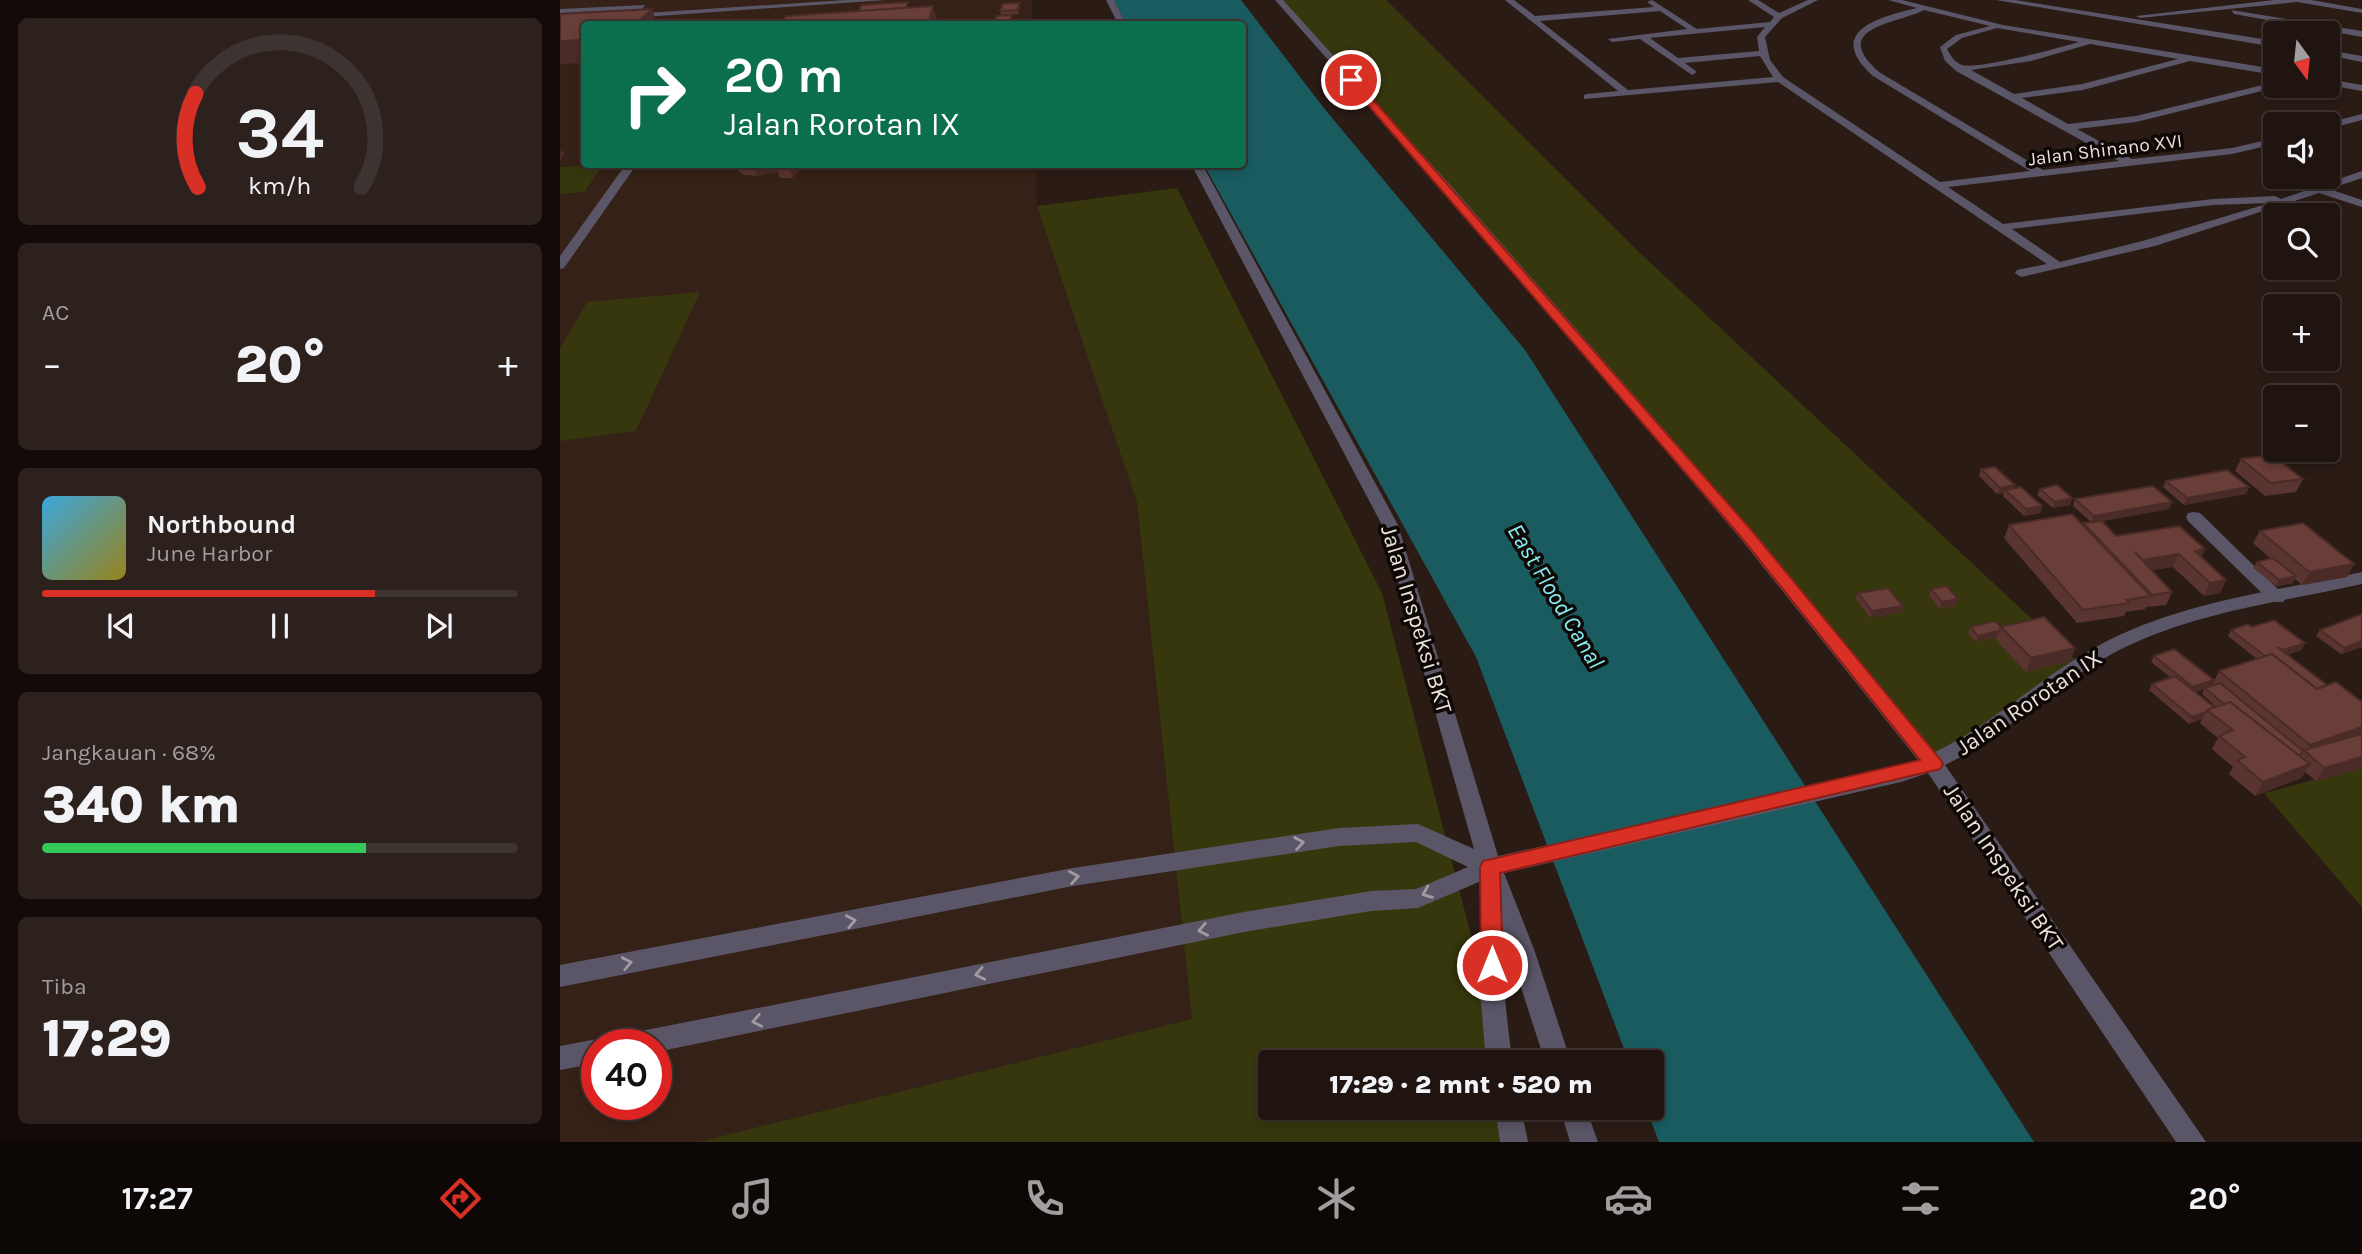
<!DOCTYPE html>
<html lang="id">
<meta charset="utf-8">
<style>
:root{--surface:#201410;--page:#2d211e;--text:#f1f3f6;--muted:#a29e9f;--line:#3d3330;--accent:#d93025}
body{margin:0;font-family:Karla,sans-serif;background:var(--page);color:var(--text);height:100vh;display:flex;flex-direction:column;font-size:26px;white-space:nowrap}
*{box-sizing:border-box;margin:0}
p{font-size:23px;color:var(--muted)}
.icon{flex:none;width:38px;height:38px;fill:none;stroke:currentColor;stroke-width:2;stroke-linecap:round;stroke-linejoin:round}
.map{position:relative;flex:1;overflow:hidden}
.sheet{display:flex;flex-direction:column;gap:18px;padding:18px;background:#120b09;width:560px}
.sheet>*{flex:none}
.hud{position:absolute;left:21px;top:21px;width:665px;height:147px;border-radius:7px;box-shadow:0 4px 10px #0003,0 0 0 2px var(--line);background:#0b6e4f;color:#fff;overflow:hidden}
.needle{width:46px;rotate:165deg}
.controls{position:absolute;left:1703px;top:21px;display:grid;gap:14px}
.controls a{display:grid;place-items:center;width:77px;height:77px;border-radius:7px;background:var(--surface);box-shadow:0 4px 10px #0003,0 0 0 2px var(--line);font-size:35px}
.speed{position:absolute;left:21px;top:1029px;display:flex;gap:14px;font-size:35px;font-weight:700;text-align:center}
.speed>*{display:grid;place-content:center;width:91px;height:91px;border-radius:50%;background:var(--surface);box-shadow:0 4px 10px #0003,0 0 0 2px var(--line);line-height:1}
.speed .limit{border:10px solid #d22;background:#fff;color:#111}
.pin{position:absolute;display:grid;place-items:center;width:60px;height:60px;color:#fff;margin:-30px;border:4px solid #fff;border-radius:50%;box-shadow:0 2px 7px #0007}
.me{position:absolute;width:77px;margin:-38px;rotate:0deg;stroke-linejoin:round;filter:drop-shadow(0 0 5px #0008)}
.turn{display:flex;align-items:center;gap:24px;height:147px;padding:0 28px;font-size:32px}
.turn .icon{width:91px;height:91px;stroke-width:2.5}
.turn b{display:block;font-size:49px;line-height:60px}
.big{font-size:52px;font-weight:800;line-height:1.1}
.sheet .tile{flex:1;display:flex;flex-direction:column;justify-content:center;gap:10px;min-width:0;padding:0 24px;border-radius:10px;background:var(--page)}
.sheet .dial{align-items:center;gap:0}
.dial svg{height:182px;overflow:visible;fill:none;stroke:var(--line);stroke-width:7;stroke-linecap:round;text-anchor:middle}
.dial text{fill:var(--text);stroke:none}
.song{display:flex;align-items:center;gap:21px}
.cover{width:84px;height:84px;border-radius:10px;background:linear-gradient(135deg,hsl(200 70% 55%),hsl(50 70% 35%))}
.played{height:7px;border-radius:4px;background:linear-gradient(90deg,var(--accent) 70%,var(--line) 70%)}
.keys{display:flex;justify-content:space-around;direction:ltr}
.heat{display:flex;justify-content:space-between;align-items:center;font-size:38px;direction:ltr}
.charge{height:10px;border-radius:5px;background:linear-gradient(90deg,#34c759 68%,var(--line) 0)}
.trip{position:absolute;left:698px;top:1050px;width:406px;height:70px;border-radius:7px;background:var(--surface);box-shadow:0 4px 10px #0003,0 0 0 2px var(--line);font-weight:800;line-height:70px;text-align:center}
.tab-bar{display:flex;height:112px;justify-content:space-around;align-items:center;background:#0d0806;color:var(--muted)}
.tab-bar .icon{width:49px;height:49px}
.tab-bar .selected{color:var(--accent)}
.tab-bar b{font-size:32px;color:var(--text)}
main{display:flex;flex:1;min-height:0}
.map>svg:first-child{display:block}
</style>
<main>
<section class="sheet">
<div class="tile dial"><svg viewBox="0 0 100 80">
<path d="M14 69A42 42 0 1 1 86 69"/>
<path d="M14 69A42 42 0 0 1 13 28" stroke="#d93025"/>
<text x="50" y="56" font-size="32" font-weight="700">34</text>
<text x="50" y="72" font-size="11">km/h</text>
</svg></div>
<div class="tile"><p>AC</p>
<div class="heat"><a>−</a><b class="big">20°</b><a>+</a></div>
</div>
<div class="tile">
<div class="song"><i class="cover"></i><div><b>Northbound</b><p>June Harbor</p></div></div>
<div class="played"></div>
<div class="keys"><svg class="icon" aria-label="previous" viewBox="0 0 24 24"><path d="M18 5L8 12l10 7zM5 5v14"/></svg><svg class="icon" aria-label="pause" viewBox="0 0 24 24"><path d="M8 5v14M16 5v14"/></svg><svg class="icon" aria-label="next" viewBox="0 0 24 24"><path d="M6 5l10 7-10 7zM19 5v14"/></svg></div>
</div>
<div class="tile"><p>Jangkauan · 68%</p><b class="big">340 km</b><div class="charge"></div></div>
<div class="tile"><p>Tiba</p><b class="big">17:29</b></div>
</section>
<div class="map">
<svg width="1802" height="1142" viewBox="0 0 1802 1142">
<rect width="100%" height="100%" fill="#2a1b15"/>
<!-- built -->
<path fill="#352117" fill-rule="evenodd" d="M0 0H472L473 24H24V164L476 165 477 206 577 503 632 1019 138 1142H0ZM37 1045H96V1104H37Z"/>
<!-- green -->
<g fill="#37370d">
<path d="M719 0H826L1081 254 1521 665 1373 764 1001 320Z"/>
<path d="M43 165 24 192 0 194V167Z"/>
<path d="M617 188 822 593 944 1062H710V1108H956L965 1142H138L632 1019 577 503 477 206Z"/>
<path d="M140 292 76 431 0 441V349L27 302Z"/>
<path d="M1802 767V907L1704 793Z"/>
</g>
<!-- water -->
<path fill="#1a5b60" d="M554 0H681L763 107 965 350 1474 1142H1099L1086 1108H1092V1062H1069L916 657 644 165 682 164V24H566Z"/>
<g fill="none" stroke-linecap="round" stroke-linejoin="round">
<!-- minor -->
<g fill="#5a5667" fill-rule="evenodd">
<path d="M285 0H326L70 18 66 16 70 14Z"/>
<path d="M945 0H954L975 16 1094 7 1087 2 1092 0 1137 29 1210 22 1214 17 1188 0H1198L1219 13 1248 0H1258L1222 18 1205 37 1210 60 1223 77 1380 182 1470 171 1313 76C1264 32 1318 17 1357 8L1328 0H1342L1443 25 1715 69V75L1630 61 1523 90 1462 98 1508 124 1576 116 1715 82 1718 87 1576 122 1517 129 1572 159 1672 148 1715 138V144L1672 154 1388 187 1443 224 1653 199 1715 196 1721 199 1802 171V178L1769 189 1802 200V207L1759 193 1595 246 1461 277 1455 273 1457 270 1487 264 1218 82 1024 99V95L1027 94 1058 91ZM1364 10 1430 26 1396 35 1380 47 1385 61 1396 71 1559 161 1483 170 1319 72C1268 27 1337 24 1364 10ZM1100 11 1127 29 1048 39 1052 42 1080 39 1132 75 1137 72 1125 63 1200 56 1213 77 1068 90 980 21ZM1205 27 1197 37 1199 51 1118 58 1090 38ZM1437 28 1443 29 1519 42C1499 48 1418 70 1402 65 1394 62 1391 56 1387 49L1402 38ZM1530 44 1618 59 1522 84 1454 94 1411 70 1471 61ZM1710 203 1586 240 1500 262 1452 229 1653 205Z"/>
<path d="M1436 0H1455L1715 41V47Z"/>
<path d="M1714 0H1751L1802 9V13L1737 2 1580 18 1576 16Z"/>
<path d="M85 5 82 9 0 13V9Z"/>
<path d="M1671 10 1802 31V37L1674 14Z"/>
<path d="M1768 50 1802 56V62L1768 55Z"/>
<path d="M1768 79 1802 85V91L1768 85Z"/>
<path d="M1802 114V120L1768 129V124H1764Z"/>
<path d="M66 164H77L4 268 0 269V256Z"/>
<path d="M1634 512 1640 513 1723 594 1726 598 1723 602H1711L1628 521 1626 517 1628 513Z"/>
</g>
<!-- tertiary -->
<g fill="#5a5667" fill-rule="evenodd">
<path d="M546 0H554L566 24H558Z"/>
<path d="M715 0H723L893 188 1192 530 1375 752C1433 724 1479 678 1536 647 1617 602 1713 592 1802 572V584C1717 603 1627 613 1550 655 1492 687 1445 736 1385 765L1646 1142H1616L1368 773 1341 782 944 873 974 949 1011 1062H985L943 931 944 990 952 1062H926L920 990 921 881 858 908 811 911 684 932 96 1052V1045H58L62 1037 71 1033 684 912 811 891 856 889 908 867 856 842 779 846 513 886 0 987V965L513 868 779 828 858 824 914 849 822 525 631 164H642L838 525 938 856 1339 767 1358 760 1180 538 885 192Z"/>
<path d="M37 1039 47 1045H37V1063L0 1070V1046Z"/>
<path d="M935 1108H961L968 1142H940Z"/>
<path d="M1000 1108H1026L1038 1142H1010Z"/>
</g>
</g>
<!-- wall -->
<g fill="#5a3430" fill-rule="evenodd">
<path d="M460 3V7L458 14 441 15 440 11Z"/>
<path d="M174 164H247L232 178H220L218 172 197 176 184 175 175 168Z"/>
<path d="M1681 459 1743 479 1736 492 1705 496 1675 471Z"/>
<path d="M1421 469 1455 485 1454 488 1482 506 1480 513 1464 516 1443 496 1444 493 1437 494 1419 476Z"/>
<path d="M1606 481 1689 487 1686 494 1624 505 1603 487Z"/>
<path d="M1480 489 1512 498 1510 505 1493 508 1477 495Z"/>
<path d="M1515 499 1612 502 1609 509 1537 522 1556 536 1645 549 1641 557 1666 580 1660 593 1644 596 1613 567 1592 570 1612 592 1606 605 1586 607 1585 609 1566 612 1564 616 1517 623 1444 538 1449 525H1523V523L1531 522 1513 506Z"/>
<path d="M1700 531 1787 577 1742 585 1735 579 1733 583 1716 586 1693 568 1697 562 1711 559 1693 543Z"/>
<path d="M1371 589 1396 606 1380 609 1369 596Z"/>
<path d="M1298 593 1343 606 1341 612 1310 618 1296 599Z"/>
<path d="M1410 627H1441L1515 648 1510 661 1466 672 1436 640 1437 637 1416 642 1408 634Z"/>
<path d="M1692 627 1745 643 1741 650 1727 655 1767 685 1802 702V768L1756 781 1745 772 1741 778 1695 796 1669 774 1673 767 1652 749 1658 738 1640 723 1642 719 1629 724 1589 690 1592 684 1610 677 1591 662 1594 656 1654 680 1651 686 1652 685 1659 671 1697 659 1668 636 1671 630ZM1644 689 1642 694 1656 707H1654L1635 692Z"/>
<path d="M1760 630 1802 647 1781 654 1756 636Z"/>
</g>
<!-- shaded-wall -->
<g fill="#4a2b27">
<path d="M373 6 378 24H368Z"/>
<path d="M92 9 97 24H76Z"/>
<path d="M24 40V63L0 64V41Z"/>
<path d="M3 149 5 154 0 161V153Z"/>
<path d="M200 164H227L216 168 218 172 197 176 194 166Z"/>
<path d="M233 164H247L232 178 229 168Z"/>
<path d="M1455 485 1453 491 1445 490 1444 493 1437 494 1440 488Z"/>
<path d="M1689 487 1686 494 1624 505 1627 498Z"/>
<path d="M1512 498 1510 505 1493 508 1495 502Z"/>
<path d="M1612 502 1609 509 1531 523 1534 516Z"/>
<path d="M1482 506 1480 513 1464 516 1466 509Z"/>
<path d="M1645 549 1639 562 1629 564 1635 551Z"/>
<path d="M1619 554 1613 567 1577 573 1583 560Z"/>
<path d="M1794 564 1787 577 1742 585 1749 572Z"/>
<path d="M1736 576 1733 583 1716 586 1719 580Z"/>
<path d="M1666 580 1660 593 1644 596 1650 583Z"/>
<path d="M1398 599 1396 606 1380 609 1382 602Z"/>
<path d="M1343 606 1341 612 1310 618 1312 611Z"/>
<path d="M1439 631 1437 637 1416 642 1418 636Z"/>
<path d="M1802 641V647L1781 654 1785 648Z"/>
<path d="M1745 643 1741 650 1721 657 1724 650Z"/>
<path d="M1515 648 1510 661 1466 672 1471 658Z"/>
<path d="M1654 680 1651 686 1630 694 1633 687Z"/>
<path d="M1646 712 1642 719 1629 724 1632 717Z"/>
<path d="M1802 727V733L1798 739 1746 752 1750 745Z"/>
<path d="M1802 757V768L1756 781 1764 768Z"/>
<path d="M1750 764 1741 778 1695 796 1703 782Z"/>
</g>
<!-- building -->
<g fill="#693d38" stroke="#4a2b27" stroke-width="2">
<path d="M348 2 346 8 299 11 301 5Z"/>
<path d="M460 3 457 10 440 11 443 4Z"/>
<path d="M373 6 368 24H221L226 16Z"/>
<path d="M92 9 76 24H24V40L0 41V14Z"/>
<path d="M452 15 451 21H444L443 23 435 24 436 16Z"/>
<path d="M459 20 458 24H443L444 21Z"/>
<path d="M179 164H200L194 166Z"/>
<path d="M220 164H233L229 168H216Z"/>
<path d="M1712 455 1743 479 1711 483 1681 459Z"/>
<path d="M1435 467 1455 485 1440 488 1421 469Z"/>
<path d="M1667 470 1689 487 1627 498 1606 481Z"/>
<path d="M1497 485 1512 498 1495 502 1480 489Z"/>
<path d="M1593 486 1612 502 1534 516 1515 499Z"/>
<path d="M1461 487 1482 506 1466 509 1445 490Z"/>
<path d="M1512 514 1591 596 1567 600 1570 603 1523 610 1449 525Z"/>
<path d="M1542 521 1556 536 1619 526 1645 549 1635 551 1666 580 1650 583 1619 554 1583 560 1575 552 1612 592 1592 595 1523 523Z"/>
<path d="M1743 523 1794 564 1749 572 1700 531Z"/>
<path d="M1713 558 1736 576 1719 580 1697 562Z"/>
<path d="M1387 586 1398 599 1382 602 1371 589Z"/>
<path d="M1328 588 1343 606 1312 611 1298 593Z"/>
<path d="M1802 614V641L1785 648 1760 630Z"/>
<path d="M1484 617 1515 648 1471 658 1441 627Z"/>
<path d="M1714 620 1745 643 1724 650 1717 647 1767 685 1757 689 1712 654 1705 656 1671 630 1688 624 1692 627Z"/>
<path d="M1435 621 1441 627 1439 631 1418 636 1410 627Z"/>
<path d="M1614 649 1654 680 1633 687 1594 656Z"/>
<path d="M1712 654 1757 689 1776 682 1802 702V727L1750 745 1659 671Z"/>
<path d="M1615 676 1654 707 1647 710 1646 712 1632 717 1592 684Z"/>
<path d="M1660 683 1743 751 1741 754 1738 755 1670 702 1664 704 1645 688Z"/>
<path d="M1670 702 1750 764 1703 782 1677 760 1685 757 1659 736 1673 730 1647 710Z"/>
<path d="M1802 734V757L1764 768 1744 750Z"/>
</g>
<!-- one-way arrows -->
<defs><path id="oneway-chevron" d="M-2-3.5L2.5 0L-2 3.5" fill="none" stroke-width="1.6" stroke-linecap="round" stroke-linejoin="round" transform="scale(1.75)"/></defs>
<g stroke="#a29ba1">
<use href="#oneway-chevron" transform="translate(739 843) rotate(-9)"/>
<use href="#oneway-chevron" transform="translate(514 877) rotate(-10)"/>
<use href="#oneway-chevron" transform="translate(867 893) rotate(158)"/>
<use href="#oneway-chevron" transform="translate(291 921) rotate(-11)"/>
<use href="#oneway-chevron" transform="translate(643 930) rotate(169)"/>
<use href="#oneway-chevron" transform="translate(67 963) rotate(-11)"/>
<use href="#oneway-chevron" transform="translate(420 974) rotate(168)"/>
<use href="#oneway-chevron" transform="translate(197 1021) rotate(169)"/>
</g>
<!-- route -->
<path fill="#d93025" stroke="#8d1f18" stroke-width="2" d="M788 78H794L1192 531 1380 759 1383 764 1380 769 940 873 943 965 939 971 932 974 924 971 921 965 920 867 923 861 1360 760 1181 537 788 82Z"/>
<g text-anchor="middle" stroke-width="7" stroke-linejoin="round" paint-order="stroke">
<!-- far-street labels -->
<g font-size="19" fill="#ebe0db" stroke="#0e0805">
<text transform="translate(1545 149) rotate(-7)" y="7">Jalan Shinano XVI</text>
</g>
<!-- street labels -->
<g font-size="23" fill="#ebe0db" stroke="#0e0805">
<text transform="translate(857 619) rotate(73)" y="8">Jalan Inspeksi BKT</text>
<text transform="translate(1469 702) rotate(-34)" y="8">Jalan Rorotan IX</text>
<text transform="translate(1444 867) rotate(56)" y="8">Jalan Inspeksi BKT</text>
</g>
<!-- water labels -->
<g font-size="24" font-style="italic" fill="#87eaf2" stroke="#0e0805">
<text transform="translate(996 596) rotate(59)" y="8">East Flood Canal</text>
</g>
</g>
</svg>
<div class="controls">
<a><svg class="needle" viewBox="-14 -14 28 28"><path d="M0-13l5 13h-10z" fill="#e53935"/><path d="M0 13l5-13h-10z" fill="#a29e9f"/></svg></a>
<a><svg class="icon" aria-label="sound" viewBox="0 0 24 24"><path d="M4 9h4l5-4v14l-5-4H4zM17 9q2 3 0 6"/></svg></a>
<a><svg class="icon" aria-label="search" viewBox="0 0 24 24"><circle cx="10" cy="10" r="6"/><path d="M15 15l6 6"/></svg></a>
<a>+</a>
<a>−</a>
</div>
<div class="speed"><div class="limit">40</div></div>
<div class="pin" style="left:791px;top:80px;background:#d93025"><svg class="icon" aria-label="arrive" viewBox="0 0 24 24"><path d="M6 21V4h12l-3 4 3 4H6"/></svg></div>
<svg class="me" style="left:932px;top:965px" viewBox="-20 -20 40 40"><circle r="17" fill="#d93025" stroke="#fff" stroke-width="3"/><path d="M0-11L8 9 0 5-8 9z" fill="#fff"/></svg>
<div class="trip">17:29 · 2 mnt · 520 m</div>
<div class="hud">
<div class="turn"><svg class="icon" aria-label="right" viewBox="0 0 24 24"><path d="M7 20v-9h11M14 6l5 5-5 5"/></svg><div><b>20 m</b>Jalan Rorotan IX</div></div>
</div>
</div>
</main>
<nav class="tab-bar">
<b>17:27</b>
<svg class="icon selected" aria-label="directions" viewBox="0 0 24 24"><path d="M12 3l9 9-9 9-9-9zM9 14v-3h6M13 9l2 2-2 2"/></svg>
<svg class="icon" aria-label="music" viewBox="0 0 24 24"><path d="M9 18V5l10-2v13"/><circle cx="6" cy="18" r="3"/><circle cx="16" cy="16" r="3"/></svg>
<svg class="icon" aria-label="phone" viewBox="0 0 24 24"><path d="M5 4h4l2 5-3 2q2 4 5 5l2-3 5 2v4C11 20 4 13 5 4z"/></svg>
<svg class="icon" aria-label="climate" viewBox="0 0 24 24"><path d="M12 3v18M4 7l16 10M4 17L20 7"/></svg>
<svg class="icon" aria-label="car" viewBox="0 0 24 24"><path d="M5 17H2v-5l4-1 3-4h7l3 4 3 1v5h-3M9 17h6M6 11h13"/><circle cx="7" cy="17" r="2"/><circle cx="17" cy="17" r="2"/></svg>
<svg class="icon" aria-label="filters" viewBox="0 0 24 24"><path d="M4 7h16M4 17h16"/><circle cx="9" cy="7" r="2"/><circle cx="15" cy="17" r="2"/></svg>
<b>20°</b>
</nav>
